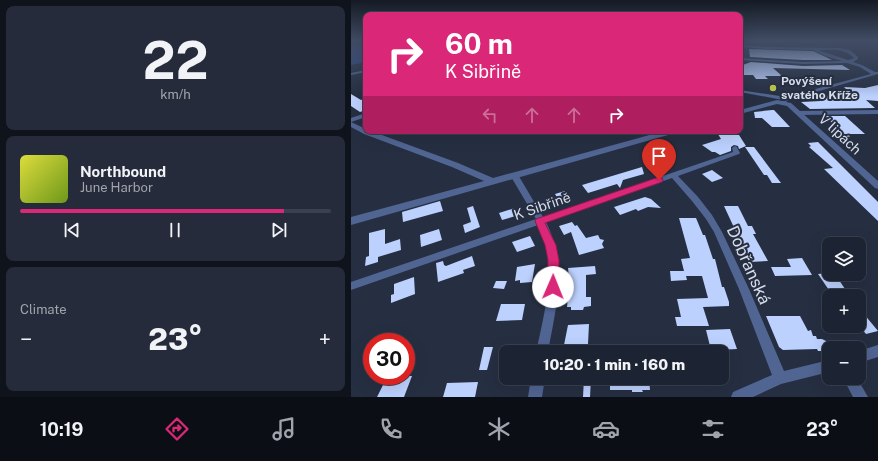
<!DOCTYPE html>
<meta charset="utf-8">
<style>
:root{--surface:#1c2332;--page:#252b3a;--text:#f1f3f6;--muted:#a0a4ac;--line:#3a404d;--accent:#db2777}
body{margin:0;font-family:"Public Sans",sans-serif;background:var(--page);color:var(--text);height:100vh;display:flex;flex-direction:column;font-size:15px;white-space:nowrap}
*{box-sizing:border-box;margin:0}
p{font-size:13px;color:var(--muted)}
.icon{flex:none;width:22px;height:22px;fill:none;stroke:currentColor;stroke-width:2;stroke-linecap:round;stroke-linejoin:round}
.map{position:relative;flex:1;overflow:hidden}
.side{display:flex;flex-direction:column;gap:6px;padding:6px;background:#0f131c;width:351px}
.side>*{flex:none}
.guide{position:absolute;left:12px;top:12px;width:380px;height:122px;border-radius:8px;box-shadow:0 4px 16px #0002,0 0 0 1px var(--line);background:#db2777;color:#fff;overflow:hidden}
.buttons{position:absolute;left:471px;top:237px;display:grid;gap:8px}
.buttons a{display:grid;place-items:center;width:44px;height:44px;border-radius:8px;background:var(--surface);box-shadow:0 4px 16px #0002,0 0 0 1px var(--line);font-size:20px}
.speed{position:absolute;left:12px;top:333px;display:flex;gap:8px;font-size:20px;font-weight:700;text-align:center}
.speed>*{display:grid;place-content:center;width:52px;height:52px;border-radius:50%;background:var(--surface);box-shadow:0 4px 16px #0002,0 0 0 1px var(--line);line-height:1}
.speed .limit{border:6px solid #d22;background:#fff;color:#111}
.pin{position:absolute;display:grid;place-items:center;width:34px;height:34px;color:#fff;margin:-41px -17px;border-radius:50% 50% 50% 0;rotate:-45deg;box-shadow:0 0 4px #0007}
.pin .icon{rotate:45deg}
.me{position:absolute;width:44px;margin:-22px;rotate:1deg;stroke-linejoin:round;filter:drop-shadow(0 0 3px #0008)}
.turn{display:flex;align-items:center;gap:14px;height:84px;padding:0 16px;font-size:18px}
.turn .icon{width:52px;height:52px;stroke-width:2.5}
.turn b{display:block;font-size:28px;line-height:34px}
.lanes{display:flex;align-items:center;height:38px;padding:0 16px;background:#0003;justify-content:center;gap:20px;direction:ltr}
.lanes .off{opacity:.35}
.big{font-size:30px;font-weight:800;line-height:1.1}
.side .card{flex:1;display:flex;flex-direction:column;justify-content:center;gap:6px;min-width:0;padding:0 14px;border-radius:8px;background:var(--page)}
.side .dial{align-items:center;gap:0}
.dial b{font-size:52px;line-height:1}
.song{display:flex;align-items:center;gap:12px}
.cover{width:48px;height:48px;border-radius:6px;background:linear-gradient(135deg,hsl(60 70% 55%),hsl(80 70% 35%))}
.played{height:4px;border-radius:2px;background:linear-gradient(90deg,var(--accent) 85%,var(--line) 85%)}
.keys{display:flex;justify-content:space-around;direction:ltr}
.heat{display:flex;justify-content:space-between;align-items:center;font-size:22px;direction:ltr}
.trip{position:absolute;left:148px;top:345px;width:230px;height:40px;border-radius:8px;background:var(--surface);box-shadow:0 4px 16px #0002,0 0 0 1px var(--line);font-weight:800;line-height:40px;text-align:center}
.menu{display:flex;height:64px;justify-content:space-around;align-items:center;background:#0b0e14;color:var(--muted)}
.menu .icon{width:28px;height:28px}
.menu .selected{color:var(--accent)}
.menu b{font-size:18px;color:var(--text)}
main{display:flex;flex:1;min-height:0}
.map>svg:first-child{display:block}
</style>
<main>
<section class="side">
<div class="card dial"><b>22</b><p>km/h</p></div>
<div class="card">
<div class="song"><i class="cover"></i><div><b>Northbound</b><p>June Harbor</p></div></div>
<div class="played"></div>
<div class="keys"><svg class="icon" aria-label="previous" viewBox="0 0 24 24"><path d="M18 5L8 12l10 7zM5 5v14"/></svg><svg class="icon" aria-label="pause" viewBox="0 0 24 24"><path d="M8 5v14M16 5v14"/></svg><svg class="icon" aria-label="next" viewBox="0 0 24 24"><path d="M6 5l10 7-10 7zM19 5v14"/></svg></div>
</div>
<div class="card"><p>Climate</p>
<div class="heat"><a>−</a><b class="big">23°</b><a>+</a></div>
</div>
</section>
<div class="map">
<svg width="527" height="397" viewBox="0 0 527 397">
<rect width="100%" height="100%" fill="#262f42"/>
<!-- green -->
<path fill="#314b8a" d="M15 44V62L0 65V46Z"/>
<!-- building -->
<g fill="#bcd1fe">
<path d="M398 49 462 51 481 60H452L399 57Z"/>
<path d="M400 62 452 66 491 65 499 70 422 68 431 76H414L417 79H405L402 75H389V66Z"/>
<path d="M527 85V101L515 100 524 108 459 109 450 102 470 101 463 96 501 95 493 87 514 88Z"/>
<path d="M0 94 10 100 15 98V110L9 112 0 106Z"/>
<path d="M421 110H423L439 127H421L411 118H404L403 112Z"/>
<path d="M474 116H494L514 134H493Z"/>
<path d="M365 131H380L383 135H388L395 146 388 149 387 146 383 145 380 147V151L369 155 364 152H361L351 145 370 139Z"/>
<path d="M467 142 527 202V221L473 169 482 168 458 147 460 146 457 143Z"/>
<path d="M394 147H403L430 183H421L416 175H413Z"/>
<path d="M291 167 293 174 272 180 269 188 266 184 237 193 231 185Z"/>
<path d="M361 170 372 178 361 182 351 174Z"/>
<path d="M214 191 219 199 209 202 204 194Z"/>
<path d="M294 197 300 199 310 208 297 207 287 211 285 209 269 215 263 207Z"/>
<path d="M89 201 92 211 52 222 51 212Z"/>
<path d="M122 206 129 227 114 233 112 225 120 222 116 208Z"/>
<path d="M373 206H387L397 226H401L405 234H402L417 261 399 262Z"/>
<path d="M164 208 168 215 151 220 148 213Z"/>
<path d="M328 218H345L352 235H354L362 259H364L371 287H373L378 302V306L352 307 358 326H326L324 317H330L326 299 357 298 351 276H335L336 280 320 281 319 271H333L330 259 339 258Z"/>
<path d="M221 222 224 226 226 225 235 238 247 235 249 239 253 240 251 244 253 248 228 255 220 232 213 235 208 226Z"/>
<path d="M34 229V244L49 239 50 250 27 257V262L14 266 15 257 18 256V233Z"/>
<path d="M88 229 91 240 70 247 69 235Z"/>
<path d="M179 236 184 246 166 252 161 242Z"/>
<path d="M121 256 124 266 112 270 113 273 87 282 85 263 92 261 93 265 95 266Z"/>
<path d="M451 258 461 275 424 276 420 267H440L436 259Z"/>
<path d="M184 264 181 282 169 283V280L164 281 166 267Z"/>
<path d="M244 266 245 274 235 275V297H240V306L233 307 232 310H220V307H216L219 277H218L217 268Z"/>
<path d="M478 273 484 274 496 292 480 293 467 274Z"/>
<path d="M63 277 64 294 40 303V295L43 294V284Z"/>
<path d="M145 281H156L153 289 142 288Z"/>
<path d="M150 304H174L171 320 145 321Z"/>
<path d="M508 308 527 331 515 334 510 328H508Z"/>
<path d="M415 316H449L457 331 460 330 462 336H465L466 339H471L475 341 477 345 475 351H467L466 349 432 350 428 347Z"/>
<path d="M238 324 237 344H241V352H226L227 345H213L217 325Z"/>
<path d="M379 329 386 349 367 350 366 348H363L362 345 359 346 355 330Z"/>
<path d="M133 347H142L136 370H128Z"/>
<path d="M50 376H61L53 397H26L33 383 38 382 41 379 49 378Z"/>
<path d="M233 378H240L239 397H232Z"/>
<path d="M259 378H298L299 390H291L292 392H281V390H259Z"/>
<path d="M127 382 124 397H92L96 383Z"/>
</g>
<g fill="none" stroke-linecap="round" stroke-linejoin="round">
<!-- minor -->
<g fill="#516593" fill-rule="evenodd">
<path d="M389 45 416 47 489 48 499 50 507 57V59L502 62 511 65 524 72H527V74L437 100 433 104 430 102 432 100 389 92V90L435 97 520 74 509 67 496 63 452 64 389 60V58L452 62 491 61 474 56 462 50 416 49 389 47ZM467 50C481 50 492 47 503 58L497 60Z"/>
<path d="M15 70V72L0 75V73Z"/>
<path d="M527 110V114L448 115 445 113 448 111Z"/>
<path d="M15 113V117L0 122V118Z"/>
<path d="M384 146 386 147 389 153 388 154 327 176 347 197 361 215 371 232 398 289 433 371 478 360V372L430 384 402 397H380L382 392 421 375 388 289 363 232 355 219 341 201 321 178 195 222C217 265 205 307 197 352H185C194 310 207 266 187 225L0 290V282L185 219 159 175 160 173H166L192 217 382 152 381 148Z"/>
<path d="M527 345V357L508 363V351Z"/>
<path d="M180 378H194L191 397H177Z"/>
<path d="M492 378H506L517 397H502Z"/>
</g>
<!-- tertiary -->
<g fill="#516593" fill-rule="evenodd">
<path d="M426 100 440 103 527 181V189L524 188 436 106 426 104 389 114V110Z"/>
<path d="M0 122 15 129V131H20L107 163 142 178 313 131H325L324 133 0 225V217L133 181 101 167 13 134 0 127Z"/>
</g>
</g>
<!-- sky -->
<linearGradient id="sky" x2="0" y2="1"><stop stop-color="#151a24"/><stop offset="0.42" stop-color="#414d65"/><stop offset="1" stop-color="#414d65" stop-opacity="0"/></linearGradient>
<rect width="527" height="97" fill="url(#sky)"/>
<!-- route -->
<path fill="#db2777" stroke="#8e194d" d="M308 177 311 178 312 180 311 182 194 223 205 245 208 260V287L206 291 202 292 197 291 196 287 197 260 194 245 184 221 185 219Z"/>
<!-- markers -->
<circle fill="#b4c24a" stroke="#262f42" stroke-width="1.5" cx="422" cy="88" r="4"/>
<g text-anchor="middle" stroke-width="4" stroke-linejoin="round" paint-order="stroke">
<!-- far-poi labels -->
<g font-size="12" font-weight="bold" fill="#d6dce9" stroke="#262f42" text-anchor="start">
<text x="430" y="85">Povýšení<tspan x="430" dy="14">svatého Kříže</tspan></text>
</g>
<!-- street labels -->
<g font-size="14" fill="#d6dce9" stroke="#262f42">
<text transform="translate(489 134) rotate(43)" y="5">V lipách</text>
<text transform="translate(191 206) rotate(-19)" y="5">K Sibřině</text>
</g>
<!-- near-street labels -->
<g font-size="17" fill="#d6dce9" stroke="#262f42">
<text transform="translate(398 265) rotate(66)" y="6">Dobřanská</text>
</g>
</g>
</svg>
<div class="buttons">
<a><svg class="icon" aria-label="layers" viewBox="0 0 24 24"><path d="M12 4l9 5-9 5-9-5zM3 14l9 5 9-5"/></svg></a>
<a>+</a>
<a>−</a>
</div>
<div class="speed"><div class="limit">30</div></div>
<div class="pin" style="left:308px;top:180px;background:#d93025"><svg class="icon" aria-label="arrive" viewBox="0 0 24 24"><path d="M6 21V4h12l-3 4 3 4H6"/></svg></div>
<svg class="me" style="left:202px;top:287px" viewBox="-20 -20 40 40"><circle r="19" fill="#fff"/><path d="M0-13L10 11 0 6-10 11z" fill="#db2777"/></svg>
<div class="trip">10:20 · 1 min · 160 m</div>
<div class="guide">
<div class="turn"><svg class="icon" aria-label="right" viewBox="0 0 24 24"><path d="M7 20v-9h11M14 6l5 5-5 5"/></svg><div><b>60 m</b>K Sibřině</div></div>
<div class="lanes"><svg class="icon off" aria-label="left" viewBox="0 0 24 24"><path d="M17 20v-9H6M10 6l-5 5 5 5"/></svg><svg class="icon off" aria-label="ahead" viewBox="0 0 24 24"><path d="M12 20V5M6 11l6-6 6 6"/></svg><svg class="icon off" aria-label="ahead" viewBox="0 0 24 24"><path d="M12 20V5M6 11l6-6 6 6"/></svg><svg class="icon" aria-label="right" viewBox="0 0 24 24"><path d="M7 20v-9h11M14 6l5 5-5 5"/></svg></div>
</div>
</div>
</main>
<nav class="menu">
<b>10:19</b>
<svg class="icon selected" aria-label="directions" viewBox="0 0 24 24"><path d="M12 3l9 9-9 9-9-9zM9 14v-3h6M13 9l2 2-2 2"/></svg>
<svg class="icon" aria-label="music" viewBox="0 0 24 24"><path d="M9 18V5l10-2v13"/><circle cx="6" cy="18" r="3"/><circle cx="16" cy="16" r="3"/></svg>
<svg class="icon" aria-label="phone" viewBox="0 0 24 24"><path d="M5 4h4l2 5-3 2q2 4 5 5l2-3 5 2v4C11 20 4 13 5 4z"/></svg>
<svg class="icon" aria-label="climate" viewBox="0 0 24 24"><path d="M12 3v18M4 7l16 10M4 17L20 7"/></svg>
<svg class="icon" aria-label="car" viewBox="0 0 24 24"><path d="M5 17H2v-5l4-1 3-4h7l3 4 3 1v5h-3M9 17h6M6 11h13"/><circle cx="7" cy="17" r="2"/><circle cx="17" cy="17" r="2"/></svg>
<svg class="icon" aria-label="filters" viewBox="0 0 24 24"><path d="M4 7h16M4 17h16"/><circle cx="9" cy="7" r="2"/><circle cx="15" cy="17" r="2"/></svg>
<b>23°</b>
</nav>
